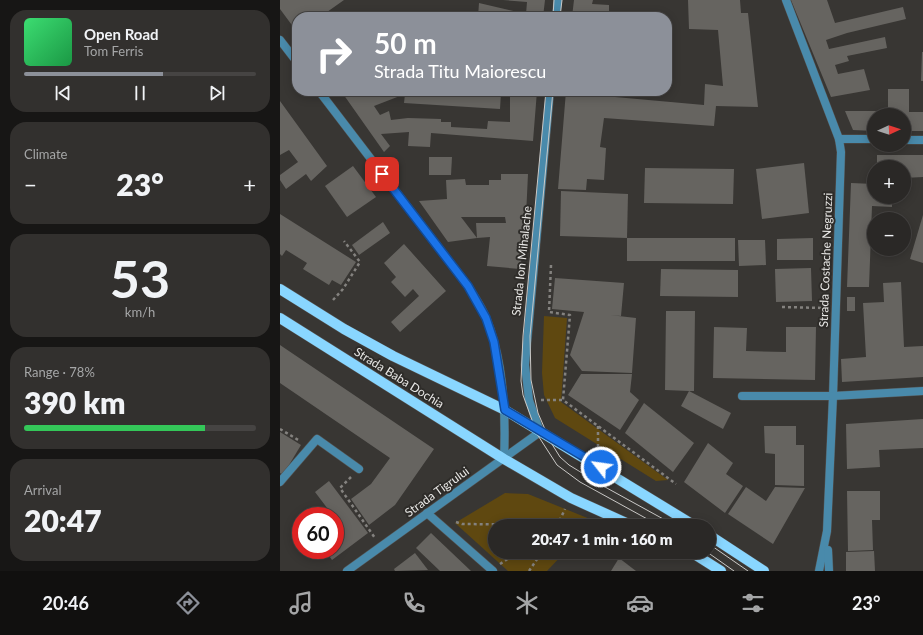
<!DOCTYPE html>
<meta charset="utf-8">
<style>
:root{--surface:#2a2826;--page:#32302e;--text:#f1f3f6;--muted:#a5a6a7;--line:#464443;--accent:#8c9099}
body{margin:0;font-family:Lato,sans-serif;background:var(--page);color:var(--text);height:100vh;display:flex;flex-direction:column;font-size:15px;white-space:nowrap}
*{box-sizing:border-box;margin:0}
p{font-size:13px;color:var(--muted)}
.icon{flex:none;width:22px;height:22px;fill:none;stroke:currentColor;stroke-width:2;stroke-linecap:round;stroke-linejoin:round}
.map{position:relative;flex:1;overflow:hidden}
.details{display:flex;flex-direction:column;gap:10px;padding:10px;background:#171615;width:280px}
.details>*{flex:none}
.banner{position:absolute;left:12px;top:12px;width:380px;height:84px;border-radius:16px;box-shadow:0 2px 10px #0003,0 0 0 1px var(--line);background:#8c9099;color:#fff;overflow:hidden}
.needle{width:26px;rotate:87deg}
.tools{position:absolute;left:587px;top:108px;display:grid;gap:8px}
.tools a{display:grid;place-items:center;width:44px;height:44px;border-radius:50%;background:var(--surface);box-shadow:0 2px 10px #0003,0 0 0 1px var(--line);font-size:20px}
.speed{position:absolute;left:12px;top:507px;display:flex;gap:8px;font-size:20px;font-weight:700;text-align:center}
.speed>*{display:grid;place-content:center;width:52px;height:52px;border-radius:50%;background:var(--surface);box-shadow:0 2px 10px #0003,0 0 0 1px var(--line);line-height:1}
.speed .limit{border:6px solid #d22;background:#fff;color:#111}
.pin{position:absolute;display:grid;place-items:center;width:34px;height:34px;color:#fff;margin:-17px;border-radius:8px;box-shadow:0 2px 6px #0006}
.me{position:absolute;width:44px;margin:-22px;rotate:300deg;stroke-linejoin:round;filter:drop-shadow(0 0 3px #0008)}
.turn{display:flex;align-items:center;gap:14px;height:84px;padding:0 16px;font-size:18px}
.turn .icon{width:52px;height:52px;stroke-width:2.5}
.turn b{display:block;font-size:28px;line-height:34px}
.big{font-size:30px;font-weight:800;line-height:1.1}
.details .tile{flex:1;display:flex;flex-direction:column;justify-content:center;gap:6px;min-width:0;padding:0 14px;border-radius:16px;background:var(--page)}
.details .dial{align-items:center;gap:0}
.dial b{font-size:52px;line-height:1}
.song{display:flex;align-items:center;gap:12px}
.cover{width:48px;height:48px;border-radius:6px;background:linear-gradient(135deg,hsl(140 70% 55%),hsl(140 70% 35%))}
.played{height:4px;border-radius:2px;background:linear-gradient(90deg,var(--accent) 60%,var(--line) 60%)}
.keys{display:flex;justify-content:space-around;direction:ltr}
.heat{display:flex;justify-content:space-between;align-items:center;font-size:22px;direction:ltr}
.charge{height:6px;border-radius:3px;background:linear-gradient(90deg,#34c759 78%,var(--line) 0)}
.trip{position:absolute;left:208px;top:519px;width:228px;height:40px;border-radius:20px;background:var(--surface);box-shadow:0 2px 10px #0003,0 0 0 1px var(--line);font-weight:800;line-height:40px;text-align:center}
.dock{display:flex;height:64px;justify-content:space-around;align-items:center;background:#11100f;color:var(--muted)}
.dock .icon{width:28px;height:28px}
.dock .selected{color:var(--accent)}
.dock b{font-size:18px;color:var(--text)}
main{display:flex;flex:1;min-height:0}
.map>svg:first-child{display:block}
</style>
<main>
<section class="details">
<div class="tile">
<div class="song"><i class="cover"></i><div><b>Open Road</b><p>Tom Ferris</p></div></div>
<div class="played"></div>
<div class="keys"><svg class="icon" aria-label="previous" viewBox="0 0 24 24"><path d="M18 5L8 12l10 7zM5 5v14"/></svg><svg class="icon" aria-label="pause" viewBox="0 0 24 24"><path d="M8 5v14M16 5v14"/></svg><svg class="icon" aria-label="next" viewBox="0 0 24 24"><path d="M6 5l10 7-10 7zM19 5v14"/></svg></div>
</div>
<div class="tile"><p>Climate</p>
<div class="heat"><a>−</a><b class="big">23°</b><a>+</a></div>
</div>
<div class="tile dial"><b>53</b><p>km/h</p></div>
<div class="tile"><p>Range · 78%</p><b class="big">390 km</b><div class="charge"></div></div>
<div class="tile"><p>Arrival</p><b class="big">20:47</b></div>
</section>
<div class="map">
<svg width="643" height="571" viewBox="0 0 643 571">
<rect width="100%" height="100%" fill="#383633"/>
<!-- green -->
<g fill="#5f4810">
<path d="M264 316 287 318 281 402 388 480 376 481 275 418 264 395 262 373Z"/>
<path d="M225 493 248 494 315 521 310 526H215V552H285L267 571H228L175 523Z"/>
</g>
<!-- building -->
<g fill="#666460" fill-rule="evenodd">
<path d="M0 0H64L40 17H17V32L0 9Z"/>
<path d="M223 0H265L263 17H198L199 3 246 14 247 2Z"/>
<path d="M294 0H313L312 4 329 5V17H292Z"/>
<path d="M408 0H460L461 13H468L478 107 436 106 434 126 324 118 320 147 326 148 324 180 307 179 306 190 278 189 286 91H324V96L424 105 425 84 443 86 438 30 409 29Z"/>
<path d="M511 0H547L555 23 623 7 626 19 567 33 546 40 549 49 605 37 607 48 567 56 569 61 555 65 558 74 584 69 590 90 551 97Z"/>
<path d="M88 12 90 17H76Z"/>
<path d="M642 52H643V81H641Z"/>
<path d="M608 89H629V112H643V131H624V115H594V131L573 130 565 111H608Z"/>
<path d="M61 91H80L82 93 90 91H257L253 141 151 133 150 147 128 146 129 132 101 134 110 146 104 152ZM221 93H230V122L208 121 207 129 171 127V122H161V119L128 118 111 120 109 111 100 115 94 106 125 94 124 103 220 109Z"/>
<path d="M0 101 47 166 31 181 26 174 6 189 0 180V175L18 162 9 150 0 155Z"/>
<path d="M597 155H643V177L624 178V167H597Z"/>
<path d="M149 157H172L171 175H149Z"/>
<path d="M524 163 529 213 482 219 476 169Z"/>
<path d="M73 166 96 197 67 217 45 186Z"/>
<path d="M365 168 454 169 453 204 364 203Z"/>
<path d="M221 174H248L245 237 240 269 207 266 210 237 197 238 196 223H226L225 217H181L197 238 168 242 139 201 167 199 166 180 185 179 186 185H209V180H221Z"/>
<path d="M571 183 594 184V197H612V207L592 206 589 287H567Z"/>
<path d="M281 191 348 194 347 238 280 236Z"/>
<path d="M0 214 76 262 61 285 52 280 49 285 23 269 27 263 6 250 2 256 0 254Z"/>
<path d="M643 215V263L630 259Z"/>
<path d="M103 222 110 233 79 255 72 245Z"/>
<rect x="347" y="238" width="108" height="23"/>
<path d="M533 238V260H497V239Z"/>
<path d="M458 240H485L486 265 459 266Z"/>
<path d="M124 244 166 291 120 332 111 322 139 296 133 289 125 297 111 282 116 277 104 263Z"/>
<path d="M531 268 532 301 496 302 495 269Z"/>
<path d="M381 269 458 270V297L380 296Z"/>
<path d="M275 278 344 283 341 316 330 315 356 318 352 373 302 371 290 355 304 312 272 309Z"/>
<path d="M621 282 624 347 643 346V377L562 382 561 359 586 357 583 303 604 302 603 283Z"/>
<rect x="567" y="297" width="8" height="14"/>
<path d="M386 311H415L414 391H409L451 413 443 429 401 406 409 391 385 390Z"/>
<path d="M434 327 467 328 466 351 506 352V327H536L535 380 433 378Z"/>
<path d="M0 345 154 449 115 505 89 525 71 499 91 484 110 458 0 383Z"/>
<path d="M301 374H352L350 392 359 400 340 430 288 395Z"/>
<path d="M364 403 414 443 393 472 345 433Z"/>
<path d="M643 419V448L599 450 600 467 567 469 566 424Z"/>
<path d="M484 426H516V445H524V486L495 485V454L485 453Z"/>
<path d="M0 432 21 445 3 475 0 473Z"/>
<path d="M428 443 453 463 446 474 463 486 445 513 404 482Z"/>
<path d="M49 481 88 533 52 560 45 550H55V523L57 521 35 492Z"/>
<path d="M466 487 486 501 495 487 525 488 493 544 448 514Z"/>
<path d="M567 491H600V520H592L593 550 568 551Z"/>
<path d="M151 533 191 571H160L136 548Z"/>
<path d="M594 551 595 571H566V552Z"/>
<path d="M135 553 148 570 115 571 114 569Z"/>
<path d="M339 558 356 571H331Z"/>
</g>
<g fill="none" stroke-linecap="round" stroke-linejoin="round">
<!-- lane casing -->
<g stroke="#545250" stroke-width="9">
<g id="lane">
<path d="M462 396H553"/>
<path d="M0 482 37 439 79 469"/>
</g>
</g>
<!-- street casing -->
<g stroke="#545250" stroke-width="9">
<g id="street">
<path d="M506 0 559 139 561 152 553 396 547 531 539 571"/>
<path d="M276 17 278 0"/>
<path d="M0 40 17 62"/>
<path d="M39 91 188 286C194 296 202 307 206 318 224 361 226 413 224 459"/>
<path d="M559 139H594"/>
<path d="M624 140H643"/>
<path d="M553 396 643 391"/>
<path d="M147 513 213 571"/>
<path d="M548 550 549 571"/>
<path d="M67 571 260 432 249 400 245 365 270 91"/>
</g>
</g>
<!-- primary casing -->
<g stroke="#545250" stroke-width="11">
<g id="primary">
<path d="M0 289 64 329 113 356 225 410 415 526"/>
<path d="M0 318 224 459 291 498 353 526"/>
<path d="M429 535 484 571"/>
<path d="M411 552 441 571"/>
</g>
</g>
<!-- path -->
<g stroke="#84827f" stroke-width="2.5" stroke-dasharray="3 3" stroke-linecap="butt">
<path d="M271 265 269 312 290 315 283 400 396 484"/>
<path d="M53 300 63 289 80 262 64 241"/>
<path d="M502 307 544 308"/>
<path d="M261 400H283"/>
<path d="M318 426V450"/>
<path d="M0 429 20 441"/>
<path d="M71 477 60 488 95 538"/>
<path d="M176 522 182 524 277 525"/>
<path d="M277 526 285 509"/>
<path d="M220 564 238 552"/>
<path d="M249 571 262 552"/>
</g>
<!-- lane -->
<use href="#lane" stroke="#498aab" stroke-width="8"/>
<!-- street -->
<use href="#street" stroke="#498aab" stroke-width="8"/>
<!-- primary -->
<use href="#primary" stroke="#89d6ff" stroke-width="10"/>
<!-- tram -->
<g stroke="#cac9c7" stroke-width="1">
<path d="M273 17 274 0"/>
<path d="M280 17 282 0"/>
<path d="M266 91 243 336 241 381 243 395 257 434 277 465 300 482 380 526"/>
<path d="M273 91 250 336 251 380 258 413 270 441 280 457 289 465 325 487 396 526"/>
<path d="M429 544 468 571"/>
<path d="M427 552 454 571"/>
</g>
</g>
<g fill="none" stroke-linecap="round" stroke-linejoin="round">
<!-- route casing -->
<g stroke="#114b97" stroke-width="10">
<path id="route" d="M102 174 188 286 206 318 214 342 225 410 321 467"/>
</g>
<!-- route -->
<use href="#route" stroke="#1a73e8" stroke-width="7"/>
</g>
<g text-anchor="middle" stroke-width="4" stroke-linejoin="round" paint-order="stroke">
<!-- street labels -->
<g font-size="12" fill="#e9e8e6" stroke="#2e2c29">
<text transform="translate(546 260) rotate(-88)" y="4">Strada Costache Negruzzi</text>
<text transform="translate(242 261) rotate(-84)" y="4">Strada Ion Mihalache</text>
<text transform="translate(119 378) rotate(32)" y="4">Strada Baba Dochia</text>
<text transform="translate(157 492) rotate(-36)" y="4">Strada Tigrului</text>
</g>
</g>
</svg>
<div class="tools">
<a><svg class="needle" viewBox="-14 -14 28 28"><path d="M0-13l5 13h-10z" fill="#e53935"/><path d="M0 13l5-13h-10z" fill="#a5a6a7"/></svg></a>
<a>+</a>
<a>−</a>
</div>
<div class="speed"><div class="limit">60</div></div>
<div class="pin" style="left:102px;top:174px;background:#d93025"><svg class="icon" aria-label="arrive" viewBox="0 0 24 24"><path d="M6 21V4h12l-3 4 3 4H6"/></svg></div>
<svg class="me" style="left:321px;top:467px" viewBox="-20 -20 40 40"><circle r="17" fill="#1a73e8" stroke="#fff" stroke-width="3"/><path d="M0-11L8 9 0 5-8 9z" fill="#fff"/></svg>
<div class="trip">20:47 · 1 min · 160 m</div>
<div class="banner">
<div class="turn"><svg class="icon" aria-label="right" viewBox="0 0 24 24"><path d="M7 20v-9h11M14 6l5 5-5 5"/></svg><div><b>50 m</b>Strada Titu Maiorescu</div></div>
</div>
</div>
</main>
<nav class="dock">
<b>20:46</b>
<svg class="icon selected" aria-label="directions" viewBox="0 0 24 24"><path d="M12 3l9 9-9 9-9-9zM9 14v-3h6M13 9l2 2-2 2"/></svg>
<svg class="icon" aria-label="music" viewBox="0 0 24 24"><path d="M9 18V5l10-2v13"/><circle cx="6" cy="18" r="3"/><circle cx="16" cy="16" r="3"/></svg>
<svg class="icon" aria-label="phone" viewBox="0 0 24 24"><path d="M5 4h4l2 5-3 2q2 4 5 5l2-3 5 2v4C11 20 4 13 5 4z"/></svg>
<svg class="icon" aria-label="climate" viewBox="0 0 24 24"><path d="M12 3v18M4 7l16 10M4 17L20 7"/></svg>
<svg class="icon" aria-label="car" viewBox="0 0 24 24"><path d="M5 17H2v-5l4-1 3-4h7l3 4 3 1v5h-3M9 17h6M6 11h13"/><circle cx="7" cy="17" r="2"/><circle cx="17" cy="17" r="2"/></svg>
<svg class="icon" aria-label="filters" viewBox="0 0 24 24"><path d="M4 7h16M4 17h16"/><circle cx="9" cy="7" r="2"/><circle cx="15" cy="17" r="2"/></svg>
<b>23°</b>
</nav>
